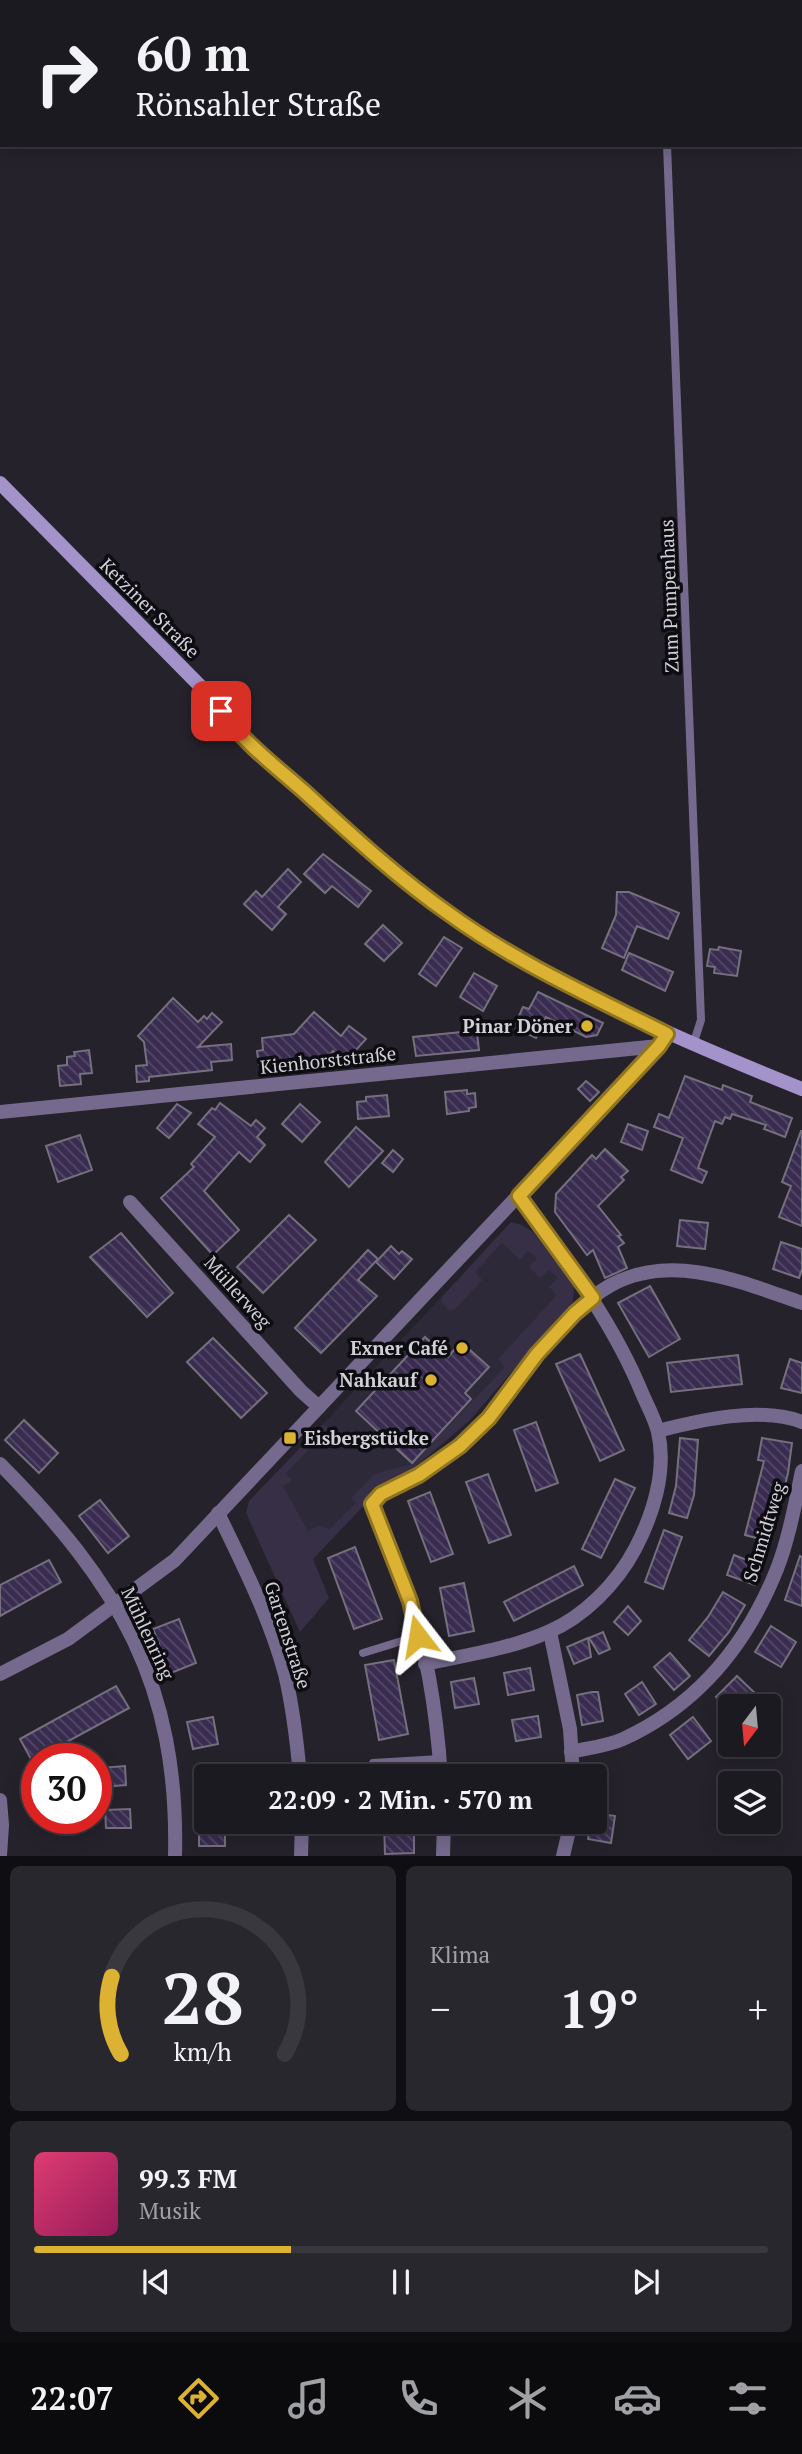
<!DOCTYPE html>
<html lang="de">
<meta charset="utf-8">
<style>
:root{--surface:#1c1a21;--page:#29272e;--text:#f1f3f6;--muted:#a0a1a5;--line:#3a383f;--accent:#dcb233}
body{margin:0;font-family:"PT Serif",serif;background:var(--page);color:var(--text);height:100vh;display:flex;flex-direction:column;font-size:26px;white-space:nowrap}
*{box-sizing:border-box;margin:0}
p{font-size:23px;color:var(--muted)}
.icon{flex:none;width:38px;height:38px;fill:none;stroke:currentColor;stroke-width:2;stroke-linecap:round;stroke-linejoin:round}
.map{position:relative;height:1856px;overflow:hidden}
.details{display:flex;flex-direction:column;gap:10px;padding:10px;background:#0f0e12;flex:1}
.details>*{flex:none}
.guide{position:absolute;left:0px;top:0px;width:803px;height:147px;box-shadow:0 4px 18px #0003,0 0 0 2px var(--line);background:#1c1a21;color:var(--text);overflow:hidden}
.needle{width:46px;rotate:196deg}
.tools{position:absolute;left:718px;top:1694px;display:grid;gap:14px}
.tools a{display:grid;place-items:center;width:63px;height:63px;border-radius:7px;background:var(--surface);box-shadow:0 4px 18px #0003,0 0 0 2px var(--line);font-size:35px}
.speed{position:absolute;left:21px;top:1743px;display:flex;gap:14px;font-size:35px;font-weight:700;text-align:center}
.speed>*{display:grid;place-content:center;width:91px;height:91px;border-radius:50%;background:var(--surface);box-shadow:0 4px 18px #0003,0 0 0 2px var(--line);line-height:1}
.speed .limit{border:10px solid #d22;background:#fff;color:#111}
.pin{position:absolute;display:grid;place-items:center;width:60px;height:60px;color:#fff;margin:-30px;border-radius:14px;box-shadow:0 4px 10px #0006}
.me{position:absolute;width:77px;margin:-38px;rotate:346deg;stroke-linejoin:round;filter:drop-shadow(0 0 5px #0008)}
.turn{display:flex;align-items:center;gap:24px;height:147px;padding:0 21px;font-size:32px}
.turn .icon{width:91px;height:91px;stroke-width:2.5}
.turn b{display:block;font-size:49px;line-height:60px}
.big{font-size:52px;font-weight:700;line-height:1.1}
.details .card{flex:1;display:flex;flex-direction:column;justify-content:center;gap:10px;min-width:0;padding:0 24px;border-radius:10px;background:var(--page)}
.details .dial{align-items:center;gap:0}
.dial svg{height:182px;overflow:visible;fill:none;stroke:var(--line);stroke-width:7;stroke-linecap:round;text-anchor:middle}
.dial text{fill:var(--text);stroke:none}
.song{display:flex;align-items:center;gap:21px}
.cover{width:84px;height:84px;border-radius:10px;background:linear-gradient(135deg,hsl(340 70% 55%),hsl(330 70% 35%))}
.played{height:7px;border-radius:4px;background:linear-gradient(90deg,var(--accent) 35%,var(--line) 35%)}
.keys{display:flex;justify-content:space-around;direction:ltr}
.heat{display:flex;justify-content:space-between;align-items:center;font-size:38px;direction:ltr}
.details .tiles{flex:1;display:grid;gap:10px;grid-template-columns:1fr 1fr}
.card:last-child{grid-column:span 2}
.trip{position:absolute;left:194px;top:1764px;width:413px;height:70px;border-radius:7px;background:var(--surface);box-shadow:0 4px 18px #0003,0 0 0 2px var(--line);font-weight:700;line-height:70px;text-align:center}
.tab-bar{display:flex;height:112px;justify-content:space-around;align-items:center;background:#0b0a0d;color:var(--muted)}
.tab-bar .icon{width:49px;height:49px}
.tab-bar .selected{color:var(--accent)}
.tab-bar b{font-size:32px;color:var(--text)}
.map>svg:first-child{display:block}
</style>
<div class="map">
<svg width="802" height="1856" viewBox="0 0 802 1856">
<defs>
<pattern id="building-back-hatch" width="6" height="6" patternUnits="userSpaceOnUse" patternTransform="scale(1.75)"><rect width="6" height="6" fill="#392c50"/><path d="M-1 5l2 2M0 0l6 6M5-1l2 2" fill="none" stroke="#554a68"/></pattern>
</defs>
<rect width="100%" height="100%" fill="#25222c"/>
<!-- built -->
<path fill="#2e2939" d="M511 1222 522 1225 534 1233 574 1287 573 1301 469 1421 364 1497 322 1549 270 1481Z"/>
<!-- grass -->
<path fill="#362f46" d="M511 1222 522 1225 534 1233 574 1287 573 1301 469 1421 414 1468 372 1497 313 1559 329 1598 300 1632 246 1513 249 1501 323 1424 335 1434 333 1438 326 1431 286 1473 292 1481 283 1486 308 1531 318 1526 330 1529 356 1503 351 1498 374 1474 412 1464 505 1367 498 1359 557 1295 549 1287 558 1278 549 1270 540 1278 529 1267 537 1258 528 1251 520 1260 502 1243 475 1272 482 1280 455 1309 450 1311 441 1302 442 1297Z"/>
<!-- building -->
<g fill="url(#building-back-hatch)" stroke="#74707d" stroke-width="2">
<path d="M323 854 371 891 358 907 332 886 325 893 304 874Z"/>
<path d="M288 869 301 882 278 907 286 914 272 930 244 904 256 891 262 897Z"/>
<path d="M617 892H629L679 913 668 939 637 926 624 958 602 948 616 915Z"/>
<path d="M383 925 402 943 384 961 365 944Z"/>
<path d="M444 937 462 948 436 986 419 974Z"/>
<path d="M719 947 741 951 737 976 714 973 715 967 707 966 710 949 718 950Z"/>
<path d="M629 953 673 972 665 991 622 970Z"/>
<path d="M474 973 497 986 483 1011 460 997Z"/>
<path d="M538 992 603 1023 597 1035 586 1037 546 1017 536 1038 514 1027 523 1007 529 1009Z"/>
<path d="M173 998 198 1022 204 1016 207 1019 212 1013 222 1022 198 1047 231 1044 232 1060 211 1062 212 1070 149 1077V1081L137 1082 136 1066 147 1065 144 1042 138 1036Z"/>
<path d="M314 1012 341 1036 349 1026 366 1039 346 1061 333 1051 319 1068H305L303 1061 259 1065 257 1051 263 1050 262 1038 294 1034Z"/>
<path d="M461 1032 462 1035 477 1033 479 1050 416 1056 413 1037Z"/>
<path d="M89 1050 92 1073 80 1074 81 1084 60 1086 58 1066 67 1065V1057L75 1056 74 1052Z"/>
<path d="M685 1076 722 1090 723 1085 752 1096 750 1102 792 1118 785 1137 764 1129 766 1125 732 1114 730 1119 725 1117 722 1124 715 1121 698 1168 707 1172 702 1183 671 1170 683 1138 654 1127 659 1114 669 1118Z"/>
<path d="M586 1081 599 1092 590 1101 578 1089Z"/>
<path d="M467 1090V1094L475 1093 476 1107 469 1108V1111L447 1114 445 1092Z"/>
<path d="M387 1095 389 1116 358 1119 357 1102 366 1101V1097Z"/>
<path d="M220 1103 251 1126 256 1120 265 1128 257 1137 265 1145 250 1162 239 1152 204 1191 239 1230 213 1255 161 1198 194 1167 191 1164 215 1137 198 1124 212 1108 215 1110Z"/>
<path d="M177 1104 191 1113 169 1138 157 1128Z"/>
<path d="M300 1104 320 1122 302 1142 282 1124Z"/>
<path d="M628 1124 648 1131 642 1150 621 1142Z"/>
<path d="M356 1127 383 1151 349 1187 325 1162Z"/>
<path d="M801 1131H802V1226L779 1217 791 1186 782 1182Z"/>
<path d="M80 1135 92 1170 58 1182 46 1146Z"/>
<path d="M605 1149 628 1171 621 1177 624 1180 598 1206 621 1235 618 1236 624 1243 618 1247 627 1268 605 1278 593 1250 587 1255 555 1212 556 1194 592 1155 596 1159Z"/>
<path d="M393 1150 403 1159 393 1172 382 1163Z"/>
<path d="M289 1215 316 1240 263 1293 237 1267Z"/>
<path d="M680 1220 708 1223 705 1249 677 1246Z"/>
<path d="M121 1233 173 1293 147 1317 90 1257Z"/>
<path d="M781 1242 802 1249V1269L799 1278 773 1269Z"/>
<path d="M391 1246 399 1254 402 1251 412 1259 394 1279 376 1262Z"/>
<path d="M368 1250 378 1259 358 1280 377 1296 321 1353 295 1328Z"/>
<path d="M650 1286 680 1339 649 1357 618 1303Z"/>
<path d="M425 1337 448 1357 461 1342 489 1367 465 1393 471 1399 412 1463 356 1411Z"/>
<path d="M213 1338 267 1393 241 1418 187 1362Z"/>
<path d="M580 1354 624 1450 600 1461 556 1364Z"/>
<path d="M738 1355 742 1384 671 1392 667 1363Z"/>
<path d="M790 1359 802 1363V1393L781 1388Z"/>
<path d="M24 1420 58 1453 39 1473 5 1440Z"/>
<path d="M536 1422 558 1483 536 1491 514 1430Z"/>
<path d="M680 1438 698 1440 694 1495 687 1518 669 1513 676 1486Z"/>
<path d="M762 1438 792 1443 788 1473 771 1542 745 1535 764 1461 758 1460Z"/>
<path d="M488 1474 511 1535 489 1543 466 1482Z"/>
<path d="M615 1479 635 1488 601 1558 582 1549Z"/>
<path d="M430 1492 453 1554 431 1562 408 1501Z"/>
<path d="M100 1500 129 1536 108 1553 79 1516Z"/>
<path d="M664 1530 682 1537 663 1589 645 1582Z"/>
<path d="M355 1547 382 1619 354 1629 328 1558Z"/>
<path d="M734 1555 762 1566 755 1585 727 1575Z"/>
<path d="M800 1556 802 1557V1606L785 1600Z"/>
<path d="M49 1560 61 1582 0 1616V1585Z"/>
<path d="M574 1566 583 1585 514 1621 504 1602Z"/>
<path d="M464 1583 474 1631 449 1636 440 1588Z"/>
<path d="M723 1592 745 1605 729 1632 709 1656 689 1640 708 1617Z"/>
<path d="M628 1606 641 1621 628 1635 614 1622Z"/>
<path d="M179 1619 196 1663 171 1673 153 1629Z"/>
<path d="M771 1626 796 1642 781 1667 755 1652Z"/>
<path d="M603 1632 610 1649 599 1654 589 1638Z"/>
<path d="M588 1638 591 1657 574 1664 567 1647Z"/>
<path d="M670 1653 690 1676 674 1690 654 1667Z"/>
<path d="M394 1660 408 1734 379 1740 365 1665Z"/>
<path d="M530 1668 534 1690 508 1695 504 1673Z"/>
<path d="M737 1676 758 1696 749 1706H726L716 1697Z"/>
<path d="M474 1678 479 1704 455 1708 451 1682Z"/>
<path d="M642 1682 656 1704 639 1715 625 1694Z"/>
<path d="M116 1686 129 1708 32 1761 20 1739Z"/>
<path d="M592 1692H598L603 1721 582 1725 577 1695Z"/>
<path d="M538 1716 541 1737 516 1741 512 1720Z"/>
<path d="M213 1717 218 1744 193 1749 187 1722Z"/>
<path d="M693 1717 711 1741 688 1759 670 1735Z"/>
<path d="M543 1763 544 1776H518L517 1764Z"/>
<path d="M125 1766 126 1785 103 1787 101 1768Z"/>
<path d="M130 1809 131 1828H106L105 1810Z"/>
<path d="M595 1813 615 1816 611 1843 588 1839 591 1822H595Z"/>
<rect x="199" y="1822" width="26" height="24"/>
<path d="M384 1822H414V1853L385 1854Z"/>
<path d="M519 1822H545V1833L519 1834Z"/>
</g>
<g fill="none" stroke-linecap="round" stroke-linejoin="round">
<!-- lane -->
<g stroke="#756a8d" stroke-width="8">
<path d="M658 0V2"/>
<path d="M441 2 480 0"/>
<path d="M0 21H2"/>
<path d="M667 145 701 1020 693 1045"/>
<path d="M363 1653 418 1636"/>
<path d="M373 1763 440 1759"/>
</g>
<!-- street -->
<g stroke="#756a8d" stroke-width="14">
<path d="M0 1112 659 1046"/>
<path d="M130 1202 301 1391 319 1407"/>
<path d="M658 1431C699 1420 761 1406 802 1422"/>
<path d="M0 1464C118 1583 179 1683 175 1856"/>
<path d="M218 1513C243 1565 270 1618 285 1674 293 1708 297 1742 300 1776"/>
<path d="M550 1632 570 1729 573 1776"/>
<path d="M425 1664C466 1655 510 1649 548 1632 584 1617 617 1583 635 1549 653 1515 667 1471 658 1432 655 1419 647 1405 642 1393 612 1320 565 1259 519 1196"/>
<path d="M0 1674 68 1639 175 1560 659 1046 667 1034"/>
<path d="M571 1752C588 1748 608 1746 623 1739 697 1705 747 1644 777 1569 789 1538 795 1504 802 1471"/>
<path d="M441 1776C437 1720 428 1653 409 1600 399 1569 385 1539 372 1509V1504L376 1498C388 1488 404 1484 418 1476 440 1464 460 1448 477 1430 500 1407 516 1379 537 1355 558 1330 582 1301 611 1285 673 1252 741 1282 802 1303"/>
<path d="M0 1800 2 1825 0 1856"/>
<path d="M301 1856 302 1822"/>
<path d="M443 1856 444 1822"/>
<path d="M563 1856 571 1822"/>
</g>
<!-- secondary -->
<path stroke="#a492cb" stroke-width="14" d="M0 483 207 693C223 714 238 736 258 754 278 771 299 787 319 805 361 843 403 883 450 914 559 988 680 1040 802 1089"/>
</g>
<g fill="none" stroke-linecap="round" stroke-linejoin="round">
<!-- route casing -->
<g stroke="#8f7421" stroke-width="18">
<path id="route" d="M221 711C246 745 278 768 309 796 354 837 398 878 448 913 515 962 593 997 667 1034L659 1046 519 1196 593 1298 575 1313 537 1354 489 1418 460 1446 419 1475 381 1494 372 1504 410 1601 418 1636"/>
</g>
<!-- route -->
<use href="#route" stroke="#dcb233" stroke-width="12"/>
</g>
<!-- markers -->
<g fill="#dcb233" stroke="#0d0c11" stroke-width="2.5">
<circle cx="587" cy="1026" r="7"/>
<circle cx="462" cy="1348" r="7"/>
<circle cx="431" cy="1380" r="7"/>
<rect x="283" y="1431" width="14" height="14" rx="3.5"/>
</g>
<g text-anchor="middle" stroke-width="7" stroke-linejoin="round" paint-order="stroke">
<!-- street labels -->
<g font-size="19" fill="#d2d0d7" stroke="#0d0c11">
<text transform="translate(669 596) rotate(-92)" y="7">Zum Pumpenhaus</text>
<text transform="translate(150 608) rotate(45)" y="7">Ketziner Straße</text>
<text transform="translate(328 1060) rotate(-6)" y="7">Kienhorststraße</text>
<text transform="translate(238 1292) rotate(48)" y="7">Müllerweg</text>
<text transform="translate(764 1532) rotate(-73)" y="7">Schmidtweg</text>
<text transform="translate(148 1633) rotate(65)" y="7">Mühlenring</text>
<text transform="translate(288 1635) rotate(72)" y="7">Gartenstraße</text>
</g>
<!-- poi labels -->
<g font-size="19" font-weight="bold" fill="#d2d0d7" stroke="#0d0c11" text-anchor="end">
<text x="573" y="1033">Pinar Döner</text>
<text x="448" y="1355">Exner Café</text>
<text x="417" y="1387">Nahkauf</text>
<text x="304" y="1445" text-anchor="start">Eisbergstücke</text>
</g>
</g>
</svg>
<div class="tools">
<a><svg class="needle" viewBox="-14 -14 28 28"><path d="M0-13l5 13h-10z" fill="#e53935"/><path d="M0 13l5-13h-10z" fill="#a0a1a5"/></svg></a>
<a><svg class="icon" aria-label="layers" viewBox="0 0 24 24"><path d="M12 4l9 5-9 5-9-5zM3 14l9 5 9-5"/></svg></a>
</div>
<div class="speed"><div class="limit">30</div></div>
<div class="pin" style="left:221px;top:711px;background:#d93025"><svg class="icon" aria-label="arrive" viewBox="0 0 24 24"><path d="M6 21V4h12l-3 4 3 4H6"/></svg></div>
<svg class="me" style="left:418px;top:1636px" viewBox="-20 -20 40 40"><path d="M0-17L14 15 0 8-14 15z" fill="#dcb233" stroke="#fff" stroke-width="4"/></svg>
<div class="trip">22:09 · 2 Min. · 570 m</div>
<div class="guide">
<div class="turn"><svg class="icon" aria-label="right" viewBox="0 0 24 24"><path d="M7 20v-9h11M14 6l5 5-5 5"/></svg><div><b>60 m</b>Rönsahler Straße</div></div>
</div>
</div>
<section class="details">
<div class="tiles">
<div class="card dial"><svg viewBox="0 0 100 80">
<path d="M14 69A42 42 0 1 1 86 69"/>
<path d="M14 69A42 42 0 0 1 10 35" stroke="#dcb233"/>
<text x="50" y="56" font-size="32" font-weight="700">28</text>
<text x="50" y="72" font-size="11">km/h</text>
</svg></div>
<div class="card"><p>Klima</p>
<div class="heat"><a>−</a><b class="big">19°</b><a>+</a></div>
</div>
<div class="card">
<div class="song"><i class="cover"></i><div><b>99.3 FM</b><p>Musik</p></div></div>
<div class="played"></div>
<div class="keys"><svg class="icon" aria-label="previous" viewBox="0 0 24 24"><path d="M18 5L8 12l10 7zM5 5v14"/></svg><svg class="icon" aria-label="pause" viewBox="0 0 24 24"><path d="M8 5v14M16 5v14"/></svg><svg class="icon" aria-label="next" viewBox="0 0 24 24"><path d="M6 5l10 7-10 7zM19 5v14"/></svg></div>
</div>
</div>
</section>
<nav class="tab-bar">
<b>22:07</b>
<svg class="icon selected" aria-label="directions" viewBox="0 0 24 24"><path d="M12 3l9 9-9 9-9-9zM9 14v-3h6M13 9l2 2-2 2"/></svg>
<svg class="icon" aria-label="music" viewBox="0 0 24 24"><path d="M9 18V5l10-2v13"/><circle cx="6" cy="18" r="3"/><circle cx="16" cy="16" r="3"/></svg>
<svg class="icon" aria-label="phone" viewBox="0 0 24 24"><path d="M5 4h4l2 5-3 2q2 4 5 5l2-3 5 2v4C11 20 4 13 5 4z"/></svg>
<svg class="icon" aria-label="climate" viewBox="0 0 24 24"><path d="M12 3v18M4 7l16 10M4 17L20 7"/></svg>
<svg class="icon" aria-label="car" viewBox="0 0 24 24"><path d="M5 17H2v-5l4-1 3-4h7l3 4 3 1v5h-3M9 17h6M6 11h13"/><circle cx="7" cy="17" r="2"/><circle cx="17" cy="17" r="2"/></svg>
<svg class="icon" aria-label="filters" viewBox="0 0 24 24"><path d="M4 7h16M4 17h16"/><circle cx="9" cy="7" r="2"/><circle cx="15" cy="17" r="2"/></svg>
</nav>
